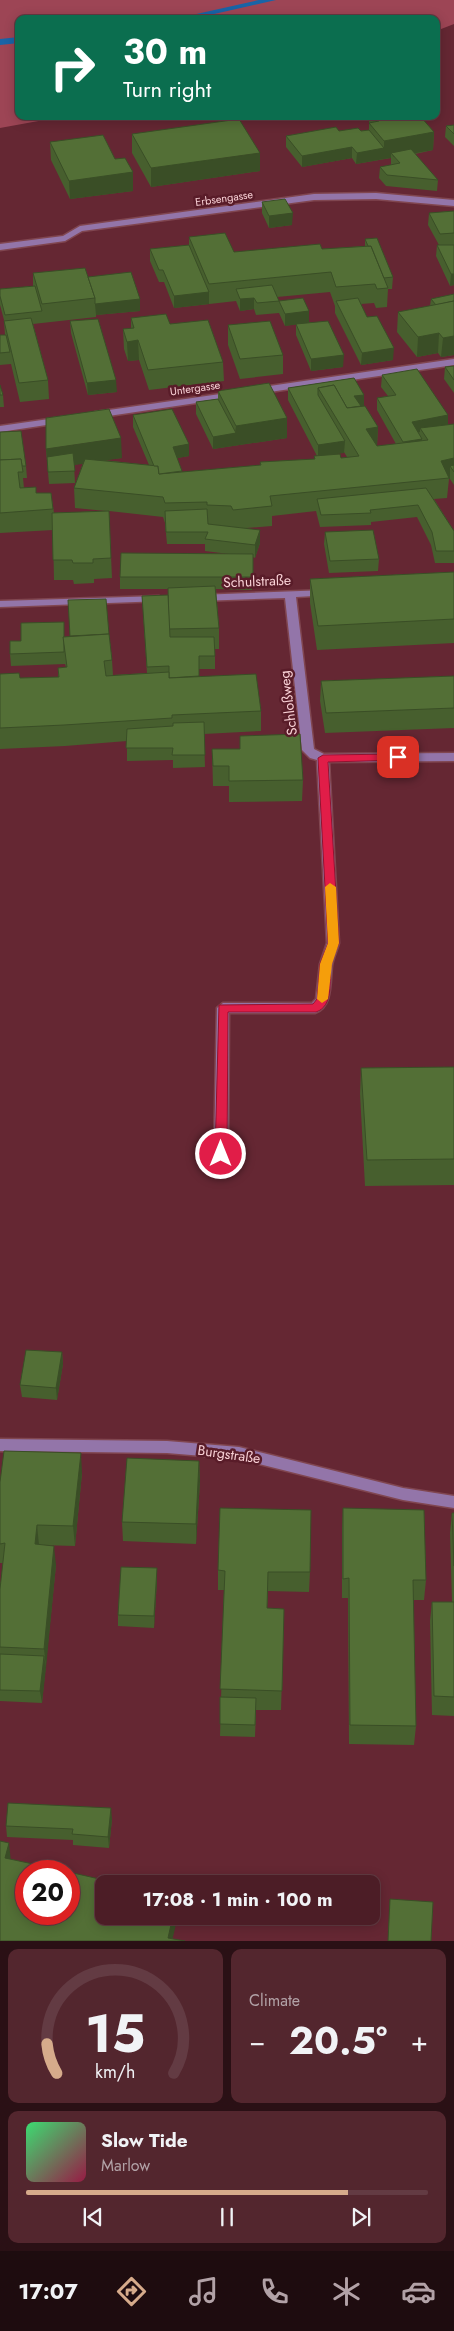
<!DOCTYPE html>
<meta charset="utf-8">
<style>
:root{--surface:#4c1d26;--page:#53262e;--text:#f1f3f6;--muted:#b2a2a7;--line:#633b43;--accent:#d6ab8b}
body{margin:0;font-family:Jost,sans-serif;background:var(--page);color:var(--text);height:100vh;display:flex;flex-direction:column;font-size:19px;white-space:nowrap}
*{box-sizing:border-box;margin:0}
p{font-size:16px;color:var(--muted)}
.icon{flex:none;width:28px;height:28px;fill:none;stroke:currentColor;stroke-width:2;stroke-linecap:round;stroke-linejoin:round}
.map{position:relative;height:1941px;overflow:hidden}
.sheet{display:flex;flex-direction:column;gap:8px;padding:8px;background:#2a1015;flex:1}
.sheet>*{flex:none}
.top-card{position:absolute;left:15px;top:15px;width:425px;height:105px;border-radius:10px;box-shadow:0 2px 12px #0003,0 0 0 1px var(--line);background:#0b6e4f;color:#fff;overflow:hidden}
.speed{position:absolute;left:15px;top:1860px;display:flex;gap:10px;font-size:25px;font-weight:700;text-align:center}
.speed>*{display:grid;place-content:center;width:65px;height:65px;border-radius:50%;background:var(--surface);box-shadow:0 2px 12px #0003,0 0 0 1px var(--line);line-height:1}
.speed .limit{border:8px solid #d22;background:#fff;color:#111}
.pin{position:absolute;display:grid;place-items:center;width:42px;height:42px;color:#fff;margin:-21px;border-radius:10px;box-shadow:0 2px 8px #0006}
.me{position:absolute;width:55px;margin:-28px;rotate:0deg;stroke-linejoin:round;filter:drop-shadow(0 0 4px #0008)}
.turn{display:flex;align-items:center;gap:18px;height:105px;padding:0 25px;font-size:22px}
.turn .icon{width:65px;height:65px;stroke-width:2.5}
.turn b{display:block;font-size:35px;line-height:42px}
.big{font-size:38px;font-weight:700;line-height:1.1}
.sheet .widget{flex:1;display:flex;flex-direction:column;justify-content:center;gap:8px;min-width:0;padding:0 18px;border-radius:10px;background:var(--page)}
.sheet .dial{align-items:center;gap:0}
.dial svg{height:130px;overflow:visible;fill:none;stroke:var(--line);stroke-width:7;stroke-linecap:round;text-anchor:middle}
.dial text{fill:var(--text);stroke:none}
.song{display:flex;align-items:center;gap:15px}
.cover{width:60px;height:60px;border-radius:8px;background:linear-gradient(135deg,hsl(140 70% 55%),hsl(340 70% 35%))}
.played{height:5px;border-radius:2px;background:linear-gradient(90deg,var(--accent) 80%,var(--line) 80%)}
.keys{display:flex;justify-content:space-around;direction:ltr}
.heat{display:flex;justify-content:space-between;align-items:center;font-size:28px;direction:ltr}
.sheet .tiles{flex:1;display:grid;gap:8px;grid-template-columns:1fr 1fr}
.widget:last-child{grid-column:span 2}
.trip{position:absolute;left:95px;top:1875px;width:285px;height:50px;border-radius:10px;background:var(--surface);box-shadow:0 2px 12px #0003,0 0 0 1px var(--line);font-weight:700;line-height:50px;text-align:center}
.menu{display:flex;height:80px;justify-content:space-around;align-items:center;background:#1e0c0f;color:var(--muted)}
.menu .icon{width:35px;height:35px}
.menu .selected{color:var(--accent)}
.menu b{font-size:22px;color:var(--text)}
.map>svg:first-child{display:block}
</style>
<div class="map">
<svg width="454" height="1941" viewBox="0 0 454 1941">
<rect width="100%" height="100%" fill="#652733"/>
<!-- green -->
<path fill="#9d4555" d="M0 0H454V24L436 31V19H19V116H66L0 128Z"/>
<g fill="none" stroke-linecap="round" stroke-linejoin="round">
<!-- stream -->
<g fill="#1964a7" fill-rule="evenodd">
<path d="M259 0H276L192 19H174Z"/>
<path d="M19 37V43L0 45V39Z"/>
</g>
<!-- minor casing -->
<g stroke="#804650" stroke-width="3">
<g id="minor">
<path d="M376 193 454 200V206L376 199 314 200 82 231 65 241 0 250V244L63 236 80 226 314 194Z"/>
<path d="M454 359V365L256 394 251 391 256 388Z"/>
<path d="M234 392 239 395 237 397 95 418 90 415 95 412Z"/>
<path d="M63 417 66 418V422L0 432V426Z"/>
<path d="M327 590 332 593 331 595 296 597 314 749 324 754 454 753V761L329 762 339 943C337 951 333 958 332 966 330 981 333 1007 315 1013H229L228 1154 226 1158H216L214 1154 217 1008 223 1003H312L316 999 320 964 327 943 317 760 310 758 302 750 285 598 199 601 194 598 199 595Z"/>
<path d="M159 596 164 599 163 601 0 607V601Z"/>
<path d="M0 1439 167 1441 239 1447 403 1488 454 1496V1508L403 1500 239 1459 167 1453 0 1451Z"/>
</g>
</g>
<!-- minor -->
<use href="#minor" fill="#9375a9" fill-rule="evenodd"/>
</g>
<!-- wall -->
<g fill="#475f2e" fill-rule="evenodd">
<path d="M369 116H420L434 132 433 150 415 154 438 180 437 191 386 186 379 178 380 167 391 165V158L356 164 352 158 302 167 286 147V136L339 131H361L369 130Z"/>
<path d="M454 125V146L445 137 446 126Z"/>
<path d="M132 134 260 171 151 187 132 153Z"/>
<path d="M50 142 115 159 133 172V191L70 199 51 160Z"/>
<path d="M262 202 292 225 269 228 262 213Z"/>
<path d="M454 211V285L450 286 436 256 437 245H439L428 225 429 213Z"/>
<path d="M189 237 234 252 322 249 365 246V239L393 277 392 289H388L387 307 376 308 374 303 361 304 367 317 393 360 361 365 335 313V306L330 292 277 297 279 301 309 322 343 367 311 371 296 335V324L285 326 279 313 256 315 254 309 240 311 236 301 174 308 164 282H159L150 261V249L189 245Z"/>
<path d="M33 273 88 277 140 299V311L96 315V317L33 324 48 380 49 399 20 402 11 364 0 365V335H5L4 321V320L0 305V289L33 286Z"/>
<path d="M454 294V355L441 357 438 353 417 357 397 332 398 312 430 306 431 299Z"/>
<path d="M131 318 170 324 223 362 224 381 149 390 139 360 128 361 124 349 123 329H131Z"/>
<path d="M70 321 117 392 88 395 71 333Z"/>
<path d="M228 325 283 355V374L240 379 228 345Z"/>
<path d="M454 366V393L444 379 445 367Z"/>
<path d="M382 375 448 425 454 424V485L450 479H449L447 498 434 499 454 531V563H435L431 545 417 517 371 522V525L320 527 316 511 272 516V526L246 528 260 543 255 558 253 557 252 590 216 589 219 628V649H215V669H199V676L261 711V731L204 734 205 767 173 768V760L127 761V741L65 746 0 749V674L20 678 58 677V668L66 667 65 664 11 666 10 654 21 641 109 634 112 660 113 675 147 673 142 596 168 595V589H120V577L229 554 205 551V544H167L165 523 163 517 109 511 112 578 94 579V583L74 584 73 580H54L53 530 0 533V432L26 466 27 478H23L24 488 36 493H51L54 513 106 511 75 508 74 488 83 463 74 465 75 483 49 484 46 449 122 458 103 460 149 465 133 427V415L189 456 177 458 182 472 260 465V462L314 459V456H317L288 400V388L354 378 364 395V406L378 427 377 446 396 444 377 410V398L388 396 381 387ZM344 452 347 457 341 458 336 454Z"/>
<path d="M0 385 3 395 4 407H0Z"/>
<path d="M218 391 287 418V438L213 449 196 414V402L218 399Z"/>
<path d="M325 532 379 559 378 571 329 573 324 544Z"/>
<path d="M454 572V643L317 650 310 603V579Z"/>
<path d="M454 676V728L325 733 320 701 321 681Z"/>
<path d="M240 736 303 780 302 801 229 802V786H213L212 749H240Z"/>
<path d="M454 1067V1185L365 1186 360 1094 361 1068Z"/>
<path d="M62 1352 63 1364 57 1400 22 1397 20 1385Z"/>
<path d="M199 1461 200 1481 196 1544 123 1541 122 1522Z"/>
<path d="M82 1473 75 1546 39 1545 56 1565 42 1703 0 1701V1589L3 1563H0V1482Z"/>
<path d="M343 1508 426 1580 424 1600H413L416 1726 414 1745 349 1744 348 1598H342V1528Z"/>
<path d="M452 1513H454V1716L432 1715 430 1621 432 1602H452L450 1533Z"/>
<path d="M218 1570 310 1572 309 1592 268 1591 267 1608 284 1609 281 1710H256L255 1737 220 1736 224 1590H218Z"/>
<path d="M157 1580 154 1628 118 1626V1615Z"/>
<path d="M112 1819 109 1848 73 1845V1840L7 1837 6 1826Z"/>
<path d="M390 1899 431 1941H388Z"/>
</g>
<!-- shaded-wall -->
<g fill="#3a4e26">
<path d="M434 132 433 150 394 157 391 153V158L384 159V141Z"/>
<path d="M352 147V158L302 167V156Z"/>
<path d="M384 148V159L356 164 357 153Z"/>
<path d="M260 153V171L151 187V168Z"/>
<path d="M133 172V191L70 199 69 181Z"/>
<path d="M293 213 292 225 269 228V216Z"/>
<path d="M451 274H454V285L450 286Z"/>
<path d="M209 292V304L174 308V296Z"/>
<path d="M254 298V309L240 311V299Z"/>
<path d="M140 299V311L96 315 95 304Z"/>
<path d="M309 311V323L285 326V314Z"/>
<path d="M439 333 438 353 417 357 418 337Z"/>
<path d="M454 336V355L441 357 443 338Z"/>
<path d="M138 340 139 360 128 361 127 342Z"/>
<path d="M394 348 393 360 361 365 362 353Z"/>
<path d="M344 355 343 367 311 371V359Z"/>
<path d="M116 380 117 392 88 395 87 383Z"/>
<path d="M364 395V407L354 408V396Z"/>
<path d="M448 415V427L420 428V432L411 434 412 422Z"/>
<path d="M287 418V438L213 449V437L235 433 236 426Z"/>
<path d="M378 427 377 446 365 448 366 429Z"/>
<path d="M121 438 122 458 48 469 46 449Z"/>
<path d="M422 439 421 451 402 454 403 442Z"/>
<path d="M345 441 344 453 318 457V445Z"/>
<path d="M189 444V456L173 459V447Z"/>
<path d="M454 458V472L450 466V479H449L441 461Z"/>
<path d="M260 530V543L255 558V545Z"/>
<path d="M62 1352 63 1364 57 1400 56 1388Z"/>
<path d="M81 1453 82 1473 75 1546 73 1526Z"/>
<path d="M199 1461 200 1481 196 1544V1524Z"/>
<path d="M37 1525 39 1545 35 1544Z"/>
<path d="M54 1546 56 1565 46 1668 44 1649Z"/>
<path d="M157 1568V1580L154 1628V1616Z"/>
<path d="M44 1656 46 1668 42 1703 40 1691Z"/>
<path d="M111 1808 112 1819 109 1848 108 1837Z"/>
<path d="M9 1843 11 1862 5 1858Z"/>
<path d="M173 1916H178L172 1941 168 1938Z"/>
</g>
<!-- building -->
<g fill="#536f36" stroke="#3a4e26">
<path d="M375 116H420L434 132 384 141 369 123 379 121Z"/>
<path d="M239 119 260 153 151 168 132 134Z"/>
<path d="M454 125V134L446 126Z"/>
<path d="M336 127 339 131 358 128 361 131 369 130 384 148 357 153 352 147 302 156 286 136Z"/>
<path d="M103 135 115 159 125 158 133 172 69 181 50 142Z"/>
<path d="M411 149 438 180 387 175 380 167 400 163 391 153Z"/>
<path d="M285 199 293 213 269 216 262 202Z"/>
<path d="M454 211V233L440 234 429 213Z"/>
<path d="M225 233 234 252 320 244 322 249 371 246 388 288 377 289 375 284 336 287 331 272 209 284 189 237Z"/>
<path d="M377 238 393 277 384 278 371 246H368L365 239Z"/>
<path d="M189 245 209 292 174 296 163 270H159L150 249Z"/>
<path d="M437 245H454V274H451Z"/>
<path d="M85 268 95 298 42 304 33 273Z"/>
<path d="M131 272 140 299 95 304V298L88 277Z"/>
<path d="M272 285 279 301 303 298 309 311 285 314 279 301 257 303 254 298 240 299 236 289Z"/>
<path d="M35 286 42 311 5 315 0 296V289Z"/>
<path d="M454 294V301L436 305 431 299Z"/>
<path d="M358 298 367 317 377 316 394 348 362 353 336 301Z"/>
<path d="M454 301V336L443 338 439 333 418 337 398 312Z"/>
<path d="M166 314 170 324 208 320 223 362 148 370 138 340 127 342 123 329 134 328 131 318Z"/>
<path d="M31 318 48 380 19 383 4 321Z"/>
<path d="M98 319 116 380 87 383 70 321Z"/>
<path d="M270 321 283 355 240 359 228 325Z"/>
<path d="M328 321 344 355 311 359 296 324Z"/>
<path d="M0 335H6L10 352 0 353Z"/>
<path d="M454 366V380L445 367Z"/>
<path d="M417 369 448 415 412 422 422 439 403 442 377 398 396 395 382 375Z"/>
<path d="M354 378 364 395 354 396 361 406 347 408 334 385 318 388V395L345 441 318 445 288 388Z"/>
<path d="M269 383 287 418 236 426 218 391Z"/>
<path d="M0 385 3 395H0Z"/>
<path d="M334 385 347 408 365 406 378 427 366 429 377 446 428 440 420 428 454 424V458L441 461 449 478 270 496 272 506 233 510 231 506 207 505V502L165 503 163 497 74 488 85 459 158 466 159 474 261 465 260 462 315 459 314 456 340 454 341 458 359 456 318 388Z"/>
<path d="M218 399 236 433 213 437 196 402Z"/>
<path d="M109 409 121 438 46 449V418Z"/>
<path d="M172 409 189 444 173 447 182 471 159 474 158 466H154L133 415Z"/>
<path d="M21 431 26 466H22L21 459 0 460V432Z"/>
<path d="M73 453 75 471 48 472 47 457Z"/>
<path d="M21 459 23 472H18L20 488 36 487V493H51L53 509 0 513V460Z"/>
<path d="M454 465V472L450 466Z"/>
<path d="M426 488 454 531V551H436L432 532 418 505 370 510 371 513 321 515 317 499Z"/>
<path d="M207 509 208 524 260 530 255 545 205 539 208 532H166L165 511Z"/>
<path d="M109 511 111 558 93 559V563H73L72 560H53L52 513Z"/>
<path d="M373 530 379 559 330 561 325 532Z"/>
<path d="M121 553 253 554V577H120Z"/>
<path d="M454 572V619L318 626 310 579Z"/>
<path d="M215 586 219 628 169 629 168 588Z"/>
<path d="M168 595 170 637H214L215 656H199V676L169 678V666L147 667 142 596Z"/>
<path d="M106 599 109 634 70 636 68 600Z"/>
<path d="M64 622V652L10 654V641H21V623Z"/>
<path d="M109 634 112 660 104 661 106 676 169 672V678L256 674 261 711 172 715V718L64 725 0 728V674L19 673 20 678 59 677 58 668 67 667 63 637Z"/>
<path d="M454 676V708L326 713 321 681Z"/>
<path d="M204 722 205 755H172L173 748H126L127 729 173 726V723Z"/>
<path d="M300 734 303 780 229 781V766H213L212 749H240V736Z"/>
<path d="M454 1067V1159L367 1160 361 1068Z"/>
<path d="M26 1350 62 1352 56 1388 20 1385Z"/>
<path d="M4 1451 81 1453 73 1526 37 1525 35 1544 54 1546 44 1649 0 1647V1589L5 1543 0 1544V1482Z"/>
<path d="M127 1458 199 1461 196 1524 122 1522Z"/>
<path d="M220 1508 311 1510 310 1572H268L267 1608 284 1609 282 1691 220 1689 225 1571 218 1570Z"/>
<path d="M343 1508 424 1510 426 1580H413L416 1726 350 1725 349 1578 343 1579Z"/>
<path d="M452 1513H454V1566Z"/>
<path d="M121 1567 157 1568 154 1616 118 1615Z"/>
<path d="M432 1602H454V1697L434 1696Z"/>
<path d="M0 1654 44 1656 40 1691 0 1690Z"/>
<path d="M220 1697 256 1698 255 1725 220 1724Z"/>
<path d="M8 1803 111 1808 108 1837 72 1834 73 1829 6 1826Z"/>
<path d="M0 1841 9 1843 5 1858 66 1871H26V1914H69V1872L121 1884H104V1916H173L168 1938 185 1941H0Z"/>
<path d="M390 1899 433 1902 431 1941H388Z"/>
</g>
<!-- route -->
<path fill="#e11d48" stroke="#92132f" d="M398 754 403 757 401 760 328 762 339 943C336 950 333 958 331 966 329 980 334 1006 316 1012H228L227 1154 221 1158 217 1157 215 1154 219 1005 313 1004 317 999 320 964 328 943 318 758 323 755Z"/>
<!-- slow -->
<path fill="#f59e0b" d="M330 883 336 887 339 943 332 964 328 999 322 1003 317 999 320 964 328 943 325 887Z"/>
<g text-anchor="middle" stroke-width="5" stroke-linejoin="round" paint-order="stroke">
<!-- far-street labels -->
<g font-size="11" fill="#f9d1d6" stroke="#591c29">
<text transform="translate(224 198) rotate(-8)" y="4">Erbsengasse</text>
<text transform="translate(195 388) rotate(-8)" y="4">Untergasse</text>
</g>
<!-- street labels -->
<g font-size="14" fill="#f9d1d6" stroke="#591c29">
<text transform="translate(257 581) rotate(-2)" y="5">Schulstraße</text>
<text transform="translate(288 703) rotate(-97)" y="5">Schloßweg</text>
<text transform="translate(229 1454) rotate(8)" y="5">Burgstraße</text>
</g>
</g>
</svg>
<div class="speed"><div class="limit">20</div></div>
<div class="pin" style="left:398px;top:757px;background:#d93025"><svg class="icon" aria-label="arrive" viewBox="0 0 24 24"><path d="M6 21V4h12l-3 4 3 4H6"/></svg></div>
<svg class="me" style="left:221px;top:1154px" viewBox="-20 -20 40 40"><circle r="17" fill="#e11d48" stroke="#fff" stroke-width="3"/><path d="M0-11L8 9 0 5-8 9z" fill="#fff"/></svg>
<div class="trip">17:08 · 1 min · 100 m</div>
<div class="top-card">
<div class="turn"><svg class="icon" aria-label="right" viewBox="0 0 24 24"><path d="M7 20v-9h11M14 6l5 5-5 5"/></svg><div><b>30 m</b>Turn right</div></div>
</div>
</div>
<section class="sheet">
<div class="tiles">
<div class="widget dial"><svg viewBox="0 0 100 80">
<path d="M14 69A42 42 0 1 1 86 69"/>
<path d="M14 69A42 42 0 0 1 8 51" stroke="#d6ab8b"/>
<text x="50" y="56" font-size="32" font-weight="700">15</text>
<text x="50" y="72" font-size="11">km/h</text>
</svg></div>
<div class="widget"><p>Climate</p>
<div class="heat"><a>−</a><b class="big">20.5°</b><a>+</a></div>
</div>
<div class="widget">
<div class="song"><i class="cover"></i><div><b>Slow Tide</b><p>Marlow</p></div></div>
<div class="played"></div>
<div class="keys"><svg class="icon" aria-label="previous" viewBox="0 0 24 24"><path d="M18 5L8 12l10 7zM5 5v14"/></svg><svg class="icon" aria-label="pause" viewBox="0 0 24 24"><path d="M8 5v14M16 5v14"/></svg><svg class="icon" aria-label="next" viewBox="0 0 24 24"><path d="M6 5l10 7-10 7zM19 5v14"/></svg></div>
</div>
</div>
</section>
<nav class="menu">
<b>17:07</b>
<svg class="icon selected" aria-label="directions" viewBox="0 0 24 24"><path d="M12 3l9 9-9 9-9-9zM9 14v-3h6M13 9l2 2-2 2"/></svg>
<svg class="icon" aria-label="music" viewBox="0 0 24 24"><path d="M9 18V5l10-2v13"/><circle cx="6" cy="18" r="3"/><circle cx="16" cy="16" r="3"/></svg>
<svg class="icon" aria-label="phone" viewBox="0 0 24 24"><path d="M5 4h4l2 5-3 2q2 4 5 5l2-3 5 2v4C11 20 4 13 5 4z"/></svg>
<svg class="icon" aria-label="climate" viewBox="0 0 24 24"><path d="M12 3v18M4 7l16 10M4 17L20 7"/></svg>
<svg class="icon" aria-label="car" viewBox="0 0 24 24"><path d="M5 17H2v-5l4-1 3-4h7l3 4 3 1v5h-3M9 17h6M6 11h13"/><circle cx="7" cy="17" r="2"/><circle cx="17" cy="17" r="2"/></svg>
</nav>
